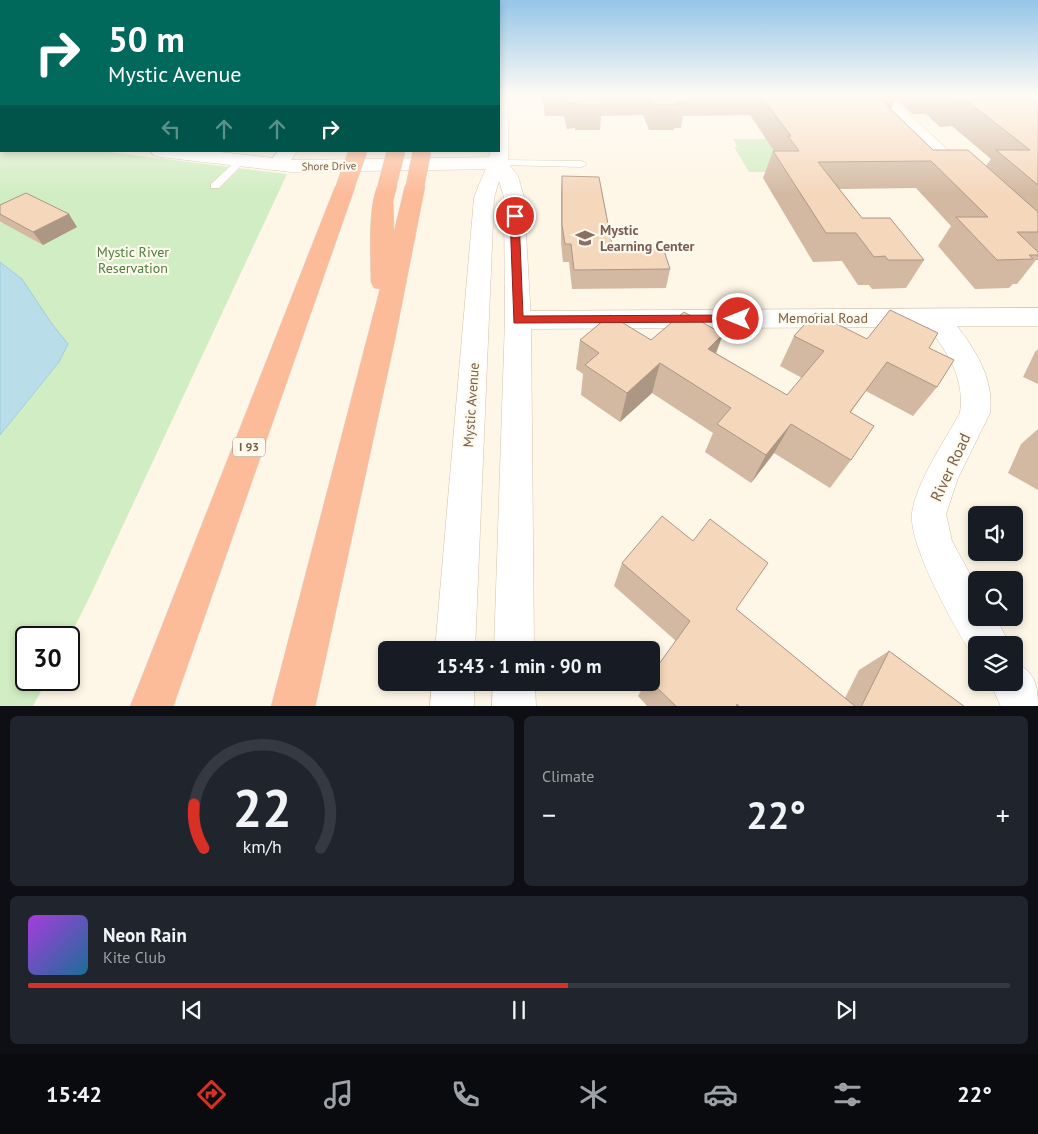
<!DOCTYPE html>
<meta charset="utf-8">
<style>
:root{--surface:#171b24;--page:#20242c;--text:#f1f3f6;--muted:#9ea1a6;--line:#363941;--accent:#d93025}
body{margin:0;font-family:"PT Sans",sans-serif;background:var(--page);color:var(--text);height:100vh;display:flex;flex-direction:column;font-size:19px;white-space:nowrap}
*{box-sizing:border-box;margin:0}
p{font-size:16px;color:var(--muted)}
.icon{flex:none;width:28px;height:28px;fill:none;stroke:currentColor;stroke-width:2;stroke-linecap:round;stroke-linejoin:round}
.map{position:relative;height:706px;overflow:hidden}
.panel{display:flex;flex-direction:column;gap:10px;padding:10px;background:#0d0f14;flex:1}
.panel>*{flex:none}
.top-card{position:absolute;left:0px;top:0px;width:500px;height:152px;box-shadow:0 2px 8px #0003;background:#00695c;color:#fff;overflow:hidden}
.controls{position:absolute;left:968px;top:506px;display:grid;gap:10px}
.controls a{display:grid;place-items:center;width:55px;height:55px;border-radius:8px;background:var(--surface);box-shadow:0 2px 8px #0003;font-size:25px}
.speed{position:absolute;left:15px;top:626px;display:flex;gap:10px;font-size:25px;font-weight:700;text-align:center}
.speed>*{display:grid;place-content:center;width:65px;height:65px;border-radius:50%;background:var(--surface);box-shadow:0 2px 8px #0003;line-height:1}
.speed .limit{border:2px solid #111;border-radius:8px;background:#fff;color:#111}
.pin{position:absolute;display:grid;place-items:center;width:42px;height:42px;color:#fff;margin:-21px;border:2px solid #fff;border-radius:50%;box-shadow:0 1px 5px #0007}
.me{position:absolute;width:55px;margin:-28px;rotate:270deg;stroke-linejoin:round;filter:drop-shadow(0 0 4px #0008)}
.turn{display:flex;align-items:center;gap:18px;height:105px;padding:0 25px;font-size:22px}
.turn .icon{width:65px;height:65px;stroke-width:2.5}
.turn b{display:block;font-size:35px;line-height:42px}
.lanes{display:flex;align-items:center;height:48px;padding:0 25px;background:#0003;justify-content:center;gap:25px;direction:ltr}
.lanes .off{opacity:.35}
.big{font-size:38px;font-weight:700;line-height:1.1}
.panel .tile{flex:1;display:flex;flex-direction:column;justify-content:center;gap:8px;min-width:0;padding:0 18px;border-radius:8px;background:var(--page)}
.panel .dial{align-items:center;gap:0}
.dial svg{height:130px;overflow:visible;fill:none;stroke:var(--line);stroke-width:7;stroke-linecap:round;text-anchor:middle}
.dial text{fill:var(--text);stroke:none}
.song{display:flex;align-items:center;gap:15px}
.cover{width:60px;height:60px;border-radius:8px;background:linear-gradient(135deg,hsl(280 70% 55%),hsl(200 70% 35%))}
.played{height:5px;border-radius:2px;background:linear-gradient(90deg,var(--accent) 55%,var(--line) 55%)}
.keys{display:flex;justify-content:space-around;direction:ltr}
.heat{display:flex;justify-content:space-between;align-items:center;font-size:28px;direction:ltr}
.panel .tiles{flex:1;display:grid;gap:10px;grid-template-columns:1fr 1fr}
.tile:last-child{grid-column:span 2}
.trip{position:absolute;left:378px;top:641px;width:282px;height:50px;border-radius:8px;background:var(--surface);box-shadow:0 2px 8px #0003;font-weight:700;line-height:50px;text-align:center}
.tabs{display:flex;height:80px;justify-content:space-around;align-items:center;background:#090b0e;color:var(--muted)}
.tabs .icon{width:35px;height:35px}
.tabs .selected{color:var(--accent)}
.tabs b{font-size:22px;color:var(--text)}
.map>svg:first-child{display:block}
</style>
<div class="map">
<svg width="1038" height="707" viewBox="0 0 1038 707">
<rect width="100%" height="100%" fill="#fef6e6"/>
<!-- green -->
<g fill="#d1edc3">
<path d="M0 138 1 151H101L287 174 91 594 69 638H26V680H47L33 706H0V435L59 362 68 344 52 324 22 279 0 262Z"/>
<path d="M733 139H795L783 172H749L734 147H737Z"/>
</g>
<!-- water -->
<path fill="#b9dee9" stroke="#9ecddc" d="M0 262 22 279 52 324 68 344 59 362 0 435Z"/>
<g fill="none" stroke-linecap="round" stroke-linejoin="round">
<!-- service casing -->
<g stroke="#d0bfaa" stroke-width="1">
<g id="service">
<path d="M241 158 244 159V163L219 188H211V184L238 159Z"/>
<path d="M499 160 582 161 587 164 582 167 496 165V161Z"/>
</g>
</g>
<!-- minor casing -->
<g stroke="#d0bfaa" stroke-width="1">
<g id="minor">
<path d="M871 95H888L972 172 975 176 972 180 965 182 958 180Z"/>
<path d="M278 151H297C290 162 285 173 270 169L267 165Z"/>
<path d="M1038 308V326H957C977 352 994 380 990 413L958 478 946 514 952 541 976 585V618H996L1010 645H976V660C957 633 908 545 912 513 916 483 945 440 960 413 965 378 948 353 928 327L518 329 509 326 505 320 509 314 518 311Z"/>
<path d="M1014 662C1035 671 1038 685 1038 707H1001L990 682H1014Z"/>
</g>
</g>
<!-- tertiary casing -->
<g stroke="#d0bfaa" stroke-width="1">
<g id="tertiary">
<rect x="0" y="126" width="1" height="10"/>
<path d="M151 151H211L291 160 499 157 506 159 508 163 506 167 499 169 291 172 160 157 153 155Z"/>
</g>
</g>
<!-- secondary casing -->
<g stroke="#d6c1aa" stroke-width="1">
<g id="secondary">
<path d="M499 95H508V163L518 176 524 197 531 320 534 650H494L505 320 504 197 499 181 494 198 475 650H435L474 198C479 182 489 167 490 151H499Z"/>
<path d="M432 682H474V707H430Z"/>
<path d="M493 682H535L536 707H492Z"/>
</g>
</g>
<!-- motorway casing -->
<g stroke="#dcd5cf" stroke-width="1">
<g id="motorway">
<path d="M387 180 394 182 397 186 393 201 394 232 405 186 408 182 415 180 422 182 425 186 395 339 315 707H271L380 289 374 288 371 282C371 258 367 200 380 182Z"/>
<path d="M345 181 352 183 355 187 173 707H130L335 187 338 183Z"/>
</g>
</g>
<!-- service -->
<use href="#service" fill="#fff" fill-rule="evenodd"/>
<!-- minor -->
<use href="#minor" fill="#fff" fill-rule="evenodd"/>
<!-- tertiary -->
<use href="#tertiary" fill="#fff" fill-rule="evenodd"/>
<!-- secondary -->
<use href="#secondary" fill="#fff" fill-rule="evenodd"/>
<!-- motorway -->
<use href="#motorway" fill="#fcbb99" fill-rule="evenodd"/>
<!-- motorway-bridge casing -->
<g stroke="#dcd5cf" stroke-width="19" stroke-linecap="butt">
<g id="motorway-bridge">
<path d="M387 186 396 151"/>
<path d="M415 186 422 151"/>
<path d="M345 187 358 151"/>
</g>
</g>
<!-- motorway-bridge -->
<use href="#motorway-bridge" stroke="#fcbb99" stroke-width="18"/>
</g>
<!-- wall -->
<g fill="#d3b9a2" fill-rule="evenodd">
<path d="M542 95H1038V260H1036L1017 284H1013L1009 288 975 289 938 246 951 226 916 188 839 189 862 218 924 260 906 288 872 289 869 285H858L842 261 813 262 763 178 773 151H774L750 115 683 116 681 128H674V130H649L643 115 601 116 600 130H575V128L567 129 564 116H545ZM896 99 912 114H926L940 127 952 126 991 159 986 166 933 150 891 109Z"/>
<path d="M562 176 612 245 670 269 666 288 572 289 569 262H563L561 243V194Z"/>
<path d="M0 205 77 227 43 245 1 222 0 221Z"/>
<path d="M723 334 716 353 787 395 802 378 780 366 794 336 867 339 929 348 937 387 913 416 866 391 851 412V460L830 488 774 453 751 483 705 452 713 433 652 393 620 422 581 395 583 374 576 369 580 340H651Z"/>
<path d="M1038 349V384L1023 377 1035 352Z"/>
<path d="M1038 429V490L1008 473 1021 444Z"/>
<path d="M622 563 736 609 845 698 859 670 889 651 965 707H648L638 696 646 682H651V675L676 641 614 586Z"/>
</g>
<!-- shaded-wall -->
<g fill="#ac9684">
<path d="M69 214 77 227 43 245 33 232Z"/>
<path d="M723 334 712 364 708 349Z"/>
<path d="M660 363 652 393 620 422 627 393Z"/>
<path d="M791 424 774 453 751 483 766 455Z"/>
</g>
<!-- building -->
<g fill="#f5d7bc" stroke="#ac9684">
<path d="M566 95H600L603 105H577V103H568Z"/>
<path d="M649 95H682L686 102H678L679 104 653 105Z"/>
<path d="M760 95H876L933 150H968L1038 212V232H1017L1038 252V255H1029L1033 259 997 260 956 217H988L931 161 818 162 862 218H890L924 260H888L885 256 874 257 856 233H826L773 151H799L788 136H791Z"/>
<path d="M945 95H1038V185L996 150H1030L967 101H953Z"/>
<path d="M562 176 599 177 612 245 662 244 670 269 574 270 571 244H565L562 225Z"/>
<path d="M26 193 69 214 33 232 0 214V205Z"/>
<path d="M890 310 938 333 929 348 954 360 937 387 887 362 850 412 874 426 851 460 791 424 766 455 717 424 731 408 660 363 627 393 585 365 599 353 580 340 610 315 651 340 684 312 723 334 708 349 787 395 824 351 794 336 815 313 867 339Z"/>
<path d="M662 516 693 541 710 519 768 563 736 609 856 707H740L737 704 736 707H677L651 682V675L690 621 622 563Z"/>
<path d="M889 651 965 707H861Z"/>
</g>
<!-- sky -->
<linearGradient id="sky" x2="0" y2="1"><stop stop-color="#95c5e8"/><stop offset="0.49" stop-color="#fffbf4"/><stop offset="1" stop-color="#fffbf4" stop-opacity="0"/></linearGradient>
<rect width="1038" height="194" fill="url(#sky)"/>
<!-- route -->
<path fill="#d93025" stroke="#8d1f18" d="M515 214 519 216 523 316 738 315 743 319 738 322 514 323 510 216Z"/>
<!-- icons -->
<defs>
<g id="school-bare" transform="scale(1.5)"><path d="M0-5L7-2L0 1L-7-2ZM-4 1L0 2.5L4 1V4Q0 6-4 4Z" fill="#8d6e63" stroke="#fffaee" stroke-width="2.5" paint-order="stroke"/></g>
</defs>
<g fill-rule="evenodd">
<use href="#school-bare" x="585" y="238"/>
</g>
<g text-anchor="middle" stroke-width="4.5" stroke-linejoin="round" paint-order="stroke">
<!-- far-street labels -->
<g font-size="11" fill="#795e48" stroke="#fffaee">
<text transform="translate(329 166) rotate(-1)" y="4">Shore Drive</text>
</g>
<!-- shield labels -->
<rect fill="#fffaee" stroke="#a18d7a" stroke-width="1" x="233" y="437.5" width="32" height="19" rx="4"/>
<g font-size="12" font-weight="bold" fill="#795e48">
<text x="249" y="451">I 93</text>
</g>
<!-- education labels -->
<g font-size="14" font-weight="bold" fill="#785e54" stroke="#fffaee" text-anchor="start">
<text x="600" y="235">Mystic<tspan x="600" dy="16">Learning Center</tspan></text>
</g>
<!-- park labels -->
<g font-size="14" fill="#4d8040" stroke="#fffaee">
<text x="133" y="257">Mystic River<tspan x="133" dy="16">Reservation</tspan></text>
</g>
<!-- street labels -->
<g font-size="14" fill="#795e48" stroke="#fffaee">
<text x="823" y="323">Memorial Road</text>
<text transform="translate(471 405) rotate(-86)" y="5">Mystic Avenue</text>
</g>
<!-- near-street labels -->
<g font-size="16" fill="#795e48" stroke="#fffaee">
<text transform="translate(950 467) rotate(-65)" y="6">River Road</text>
</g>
</g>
</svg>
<div class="controls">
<a><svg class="icon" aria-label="sound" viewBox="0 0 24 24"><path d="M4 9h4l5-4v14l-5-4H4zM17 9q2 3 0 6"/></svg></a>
<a><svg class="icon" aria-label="search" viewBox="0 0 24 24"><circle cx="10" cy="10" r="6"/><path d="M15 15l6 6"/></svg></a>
<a><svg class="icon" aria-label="layers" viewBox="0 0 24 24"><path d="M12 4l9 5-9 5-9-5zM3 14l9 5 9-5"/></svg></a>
</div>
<div class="speed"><div class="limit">30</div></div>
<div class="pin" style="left:515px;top:216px;background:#d93025"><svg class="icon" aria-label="arrive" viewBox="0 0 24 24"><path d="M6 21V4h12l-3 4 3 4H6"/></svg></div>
<svg class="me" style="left:738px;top:319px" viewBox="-20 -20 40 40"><circle r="17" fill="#d93025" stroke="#fff" stroke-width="3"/><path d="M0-11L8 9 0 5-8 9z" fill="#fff"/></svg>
<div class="trip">15:43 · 1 min · 90 m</div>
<div class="top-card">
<div class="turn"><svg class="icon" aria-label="right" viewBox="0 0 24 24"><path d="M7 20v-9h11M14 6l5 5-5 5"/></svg><div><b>50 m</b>Mystic Avenue</div></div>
<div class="lanes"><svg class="icon off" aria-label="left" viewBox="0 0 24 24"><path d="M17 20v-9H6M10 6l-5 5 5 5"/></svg><svg class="icon off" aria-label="ahead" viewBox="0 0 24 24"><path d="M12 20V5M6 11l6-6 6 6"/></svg><svg class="icon off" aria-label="ahead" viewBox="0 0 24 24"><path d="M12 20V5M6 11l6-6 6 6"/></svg><svg class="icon" aria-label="right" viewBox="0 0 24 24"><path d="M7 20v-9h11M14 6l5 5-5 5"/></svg></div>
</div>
</div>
<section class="panel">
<div class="tiles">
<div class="tile dial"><svg viewBox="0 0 100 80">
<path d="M14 69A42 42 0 1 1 86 69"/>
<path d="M14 69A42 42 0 0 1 8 42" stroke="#d93025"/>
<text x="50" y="56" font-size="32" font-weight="700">22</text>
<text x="50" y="72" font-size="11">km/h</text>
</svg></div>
<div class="tile"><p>Climate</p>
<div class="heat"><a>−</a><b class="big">22°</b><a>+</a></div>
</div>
<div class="tile">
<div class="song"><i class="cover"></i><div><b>Neon Rain</b><p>Kite Club</p></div></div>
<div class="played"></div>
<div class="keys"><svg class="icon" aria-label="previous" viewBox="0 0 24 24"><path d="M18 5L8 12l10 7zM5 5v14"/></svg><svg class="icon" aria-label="pause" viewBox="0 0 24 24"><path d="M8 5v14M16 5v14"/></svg><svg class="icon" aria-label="next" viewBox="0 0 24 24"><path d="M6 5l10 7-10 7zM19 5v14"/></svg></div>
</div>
</div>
</section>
<nav class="tabs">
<b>15:42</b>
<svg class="icon selected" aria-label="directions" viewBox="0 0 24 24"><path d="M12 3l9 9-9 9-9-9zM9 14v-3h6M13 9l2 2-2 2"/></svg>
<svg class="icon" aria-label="music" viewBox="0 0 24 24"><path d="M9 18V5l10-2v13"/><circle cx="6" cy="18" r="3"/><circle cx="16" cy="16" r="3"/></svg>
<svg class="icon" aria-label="phone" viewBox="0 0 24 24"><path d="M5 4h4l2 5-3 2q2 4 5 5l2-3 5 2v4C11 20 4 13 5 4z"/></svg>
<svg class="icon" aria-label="climate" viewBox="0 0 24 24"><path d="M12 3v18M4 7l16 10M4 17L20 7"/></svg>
<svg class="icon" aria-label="car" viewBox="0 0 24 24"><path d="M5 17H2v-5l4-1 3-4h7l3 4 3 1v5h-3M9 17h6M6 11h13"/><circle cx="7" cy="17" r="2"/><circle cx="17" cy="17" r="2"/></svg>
<svg class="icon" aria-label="filters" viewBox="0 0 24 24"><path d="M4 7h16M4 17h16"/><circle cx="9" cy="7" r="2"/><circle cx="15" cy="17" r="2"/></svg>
<b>22°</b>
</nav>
